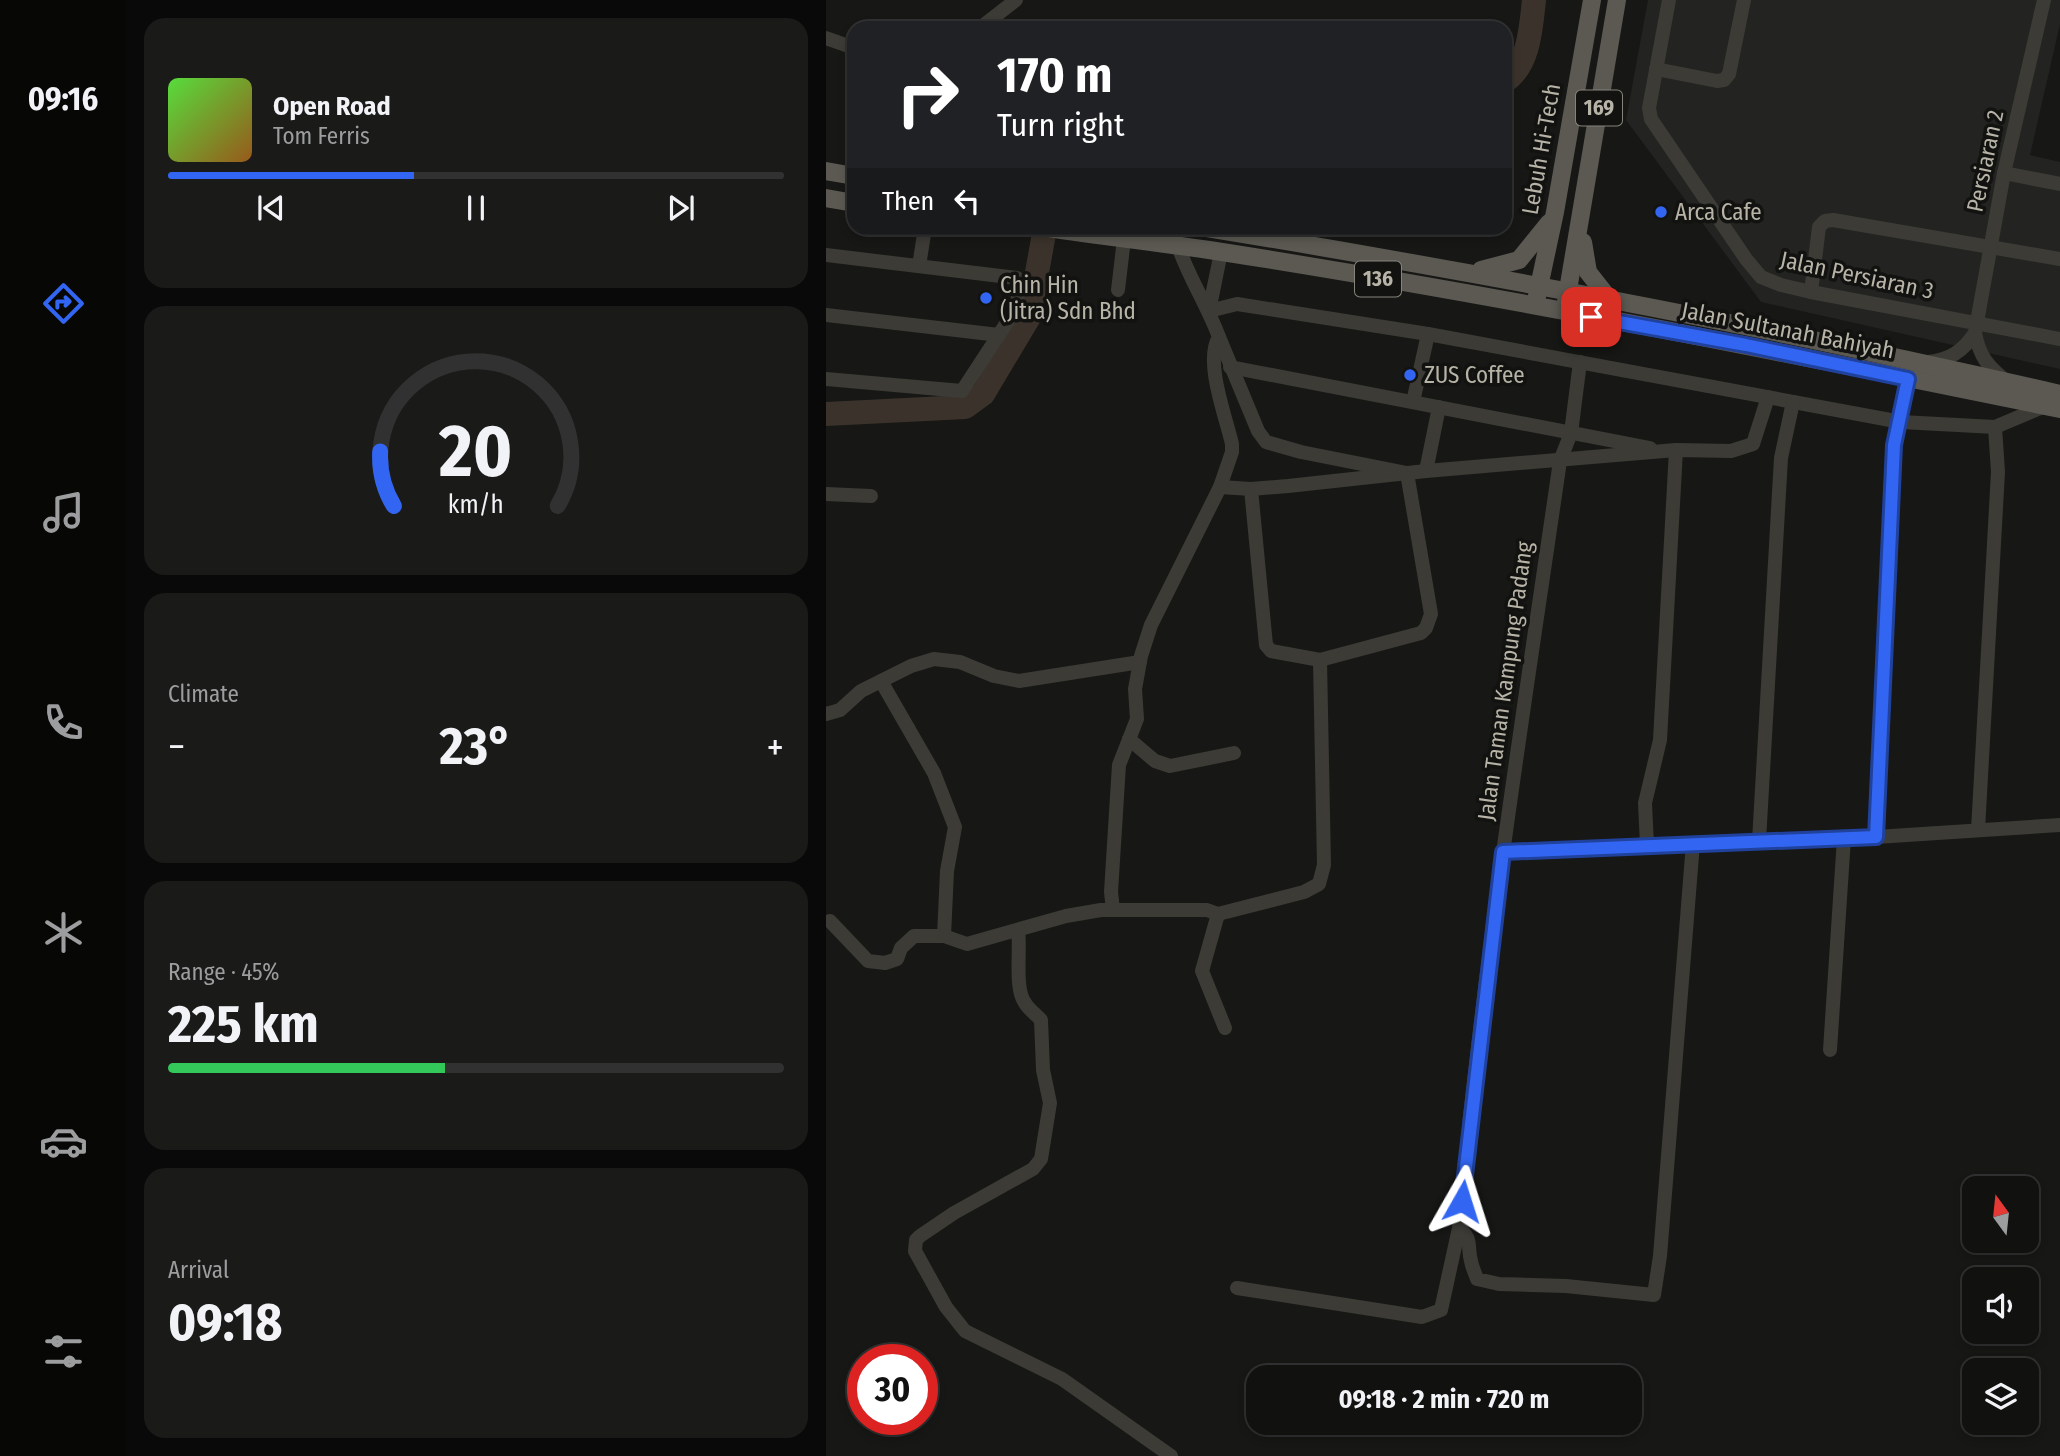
<!DOCTYPE html>
<meta charset="utf-8">
<style>
:root{--surface:#111110;--page:#1a1a19;--text:#f1f3f6;--muted:#9c9d9f;--line:#303130;--accent:#3266f2}
body{margin:0;font-family:"Fira Sans Condensed",sans-serif;background:var(--page);color:var(--text);height:100vh;display:flex;flex-direction:column;font-size:26px;white-space:nowrap}
*{box-sizing:border-box;margin:0}
p{font-size:23px;color:var(--muted)}
.icon{flex:none;width:38px;height:38px;fill:none;stroke:currentColor;stroke-width:2;stroke-linecap:round;stroke-linejoin:round}
.map{position:relative;flex:1;overflow:hidden}
.drawer{display:flex;flex-direction:column;gap:18px;padding:18px;background:#090909;width:700px}
.drawer>*{flex:none}
.hud{position:absolute;left:21px;top:21px;width:665px;height:214px;border-radius:21px;box-shadow:0 4px 10px #0003,0 0 0 2px var(--line);background:#202124;color:#fff;overflow:hidden}
.needle{width:46px;rotate:345deg}
.buttons{position:absolute;left:1136px;top:1176px;display:grid;gap:14px}
.buttons a{display:grid;place-items:center;width:77px;height:77px;border-radius:14px;background:var(--surface);box-shadow:0 4px 10px #0003,0 0 0 2px var(--line);font-size:35px}
.speed{position:absolute;left:21px;top:1344px;display:flex;gap:14px;font-size:35px;font-weight:700;text-align:center}
.speed>*{display:grid;place-content:center;width:91px;height:91px;border-radius:50%;background:var(--surface);box-shadow:0 4px 10px #0003,0 0 0 2px var(--line);line-height:1}
.speed .limit{border:10px solid #d22;background:#fff;color:#111}
.pin{position:absolute;display:grid;place-items:center;width:60px;height:60px;color:#fff;margin:-30px;border-radius:14px;box-shadow:0 4px 10px #0006}
.me{position:absolute;width:77px;margin:-38px;rotate:6deg;stroke-linejoin:round;filter:drop-shadow(0 0 5px #0008)}
.turn{display:flex;align-items:center;gap:24px;height:147px;padding:0 35px;font-size:32px}
.turn .icon{width:91px;height:91px;stroke-width:2.5}
.turn b{display:block;font-size:49px;line-height:60px}
.then{display:flex;align-items:center;height:66px;padding:0 35px;background:#0003;gap:14px;font-size:26px}
.big{font-size:52px;font-weight:700;line-height:1.1}
.drawer .widget{flex:1;display:flex;flex-direction:column;justify-content:center;gap:10px;min-width:0;padding:0 24px;border-radius:21px;background:var(--page)}
.drawer .dial{align-items:center;gap:0}
.dial svg{height:182px;overflow:visible;fill:none;stroke:var(--line);stroke-width:7;stroke-linecap:round;text-anchor:middle}
.dial text{fill:var(--text);stroke:none}
.song{display:flex;align-items:center;gap:21px}
.cover{width:84px;height:84px;border-radius:10px;background:linear-gradient(135deg,hsl(110 70% 55%),hsl(30 70% 35%))}
.played{height:7px;border-radius:4px;background:linear-gradient(90deg,var(--accent) 40%,var(--line) 40%)}
.keys{display:flex;justify-content:space-around;direction:ltr}
.heat{display:flex;justify-content:space-between;align-items:center;font-size:38px;direction:ltr}
.charge{height:10px;border-radius:5px;background:linear-gradient(90deg,#34c759 45%,var(--line) 0)}
.trip{position:absolute;left:420px;top:1365px;width:396px;height:70px;border-radius:21px;background:var(--surface);box-shadow:0 4px 10px #0003,0 0 0 2px var(--line);font-weight:700;line-height:70px;text-align:center}
main{display:flex;flex:1;min-height:0}
.tabs{display:flex;flex-direction:column;width:126px;justify-content:space-around;align-items:center;background:#070706;color:var(--muted)}
.tabs .icon{width:49px;height:49px}
.tabs .selected{color:var(--accent)}
.tabs b{font-size:32px;color:var(--text)}
.map>svg:first-child{display:block}
</style>
<main>
<nav class="tabs">
<b>09:16</b>
<svg class="icon selected" aria-label="directions" viewBox="0 0 24 24"><path d="M12 3l9 9-9 9-9-9zM9 14v-3h6M13 9l2 2-2 2"/></svg>
<svg class="icon" aria-label="music" viewBox="0 0 24 24"><path d="M9 18V5l10-2v13"/><circle cx="6" cy="18" r="3"/><circle cx="16" cy="16" r="3"/></svg>
<svg class="icon" aria-label="phone" viewBox="0 0 24 24"><path d="M5 4h4l2 5-3 2q2 4 5 5l2-3 5 2v4C11 20 4 13 5 4z"/></svg>
<svg class="icon" aria-label="climate" viewBox="0 0 24 24"><path d="M12 3v18M4 7l16 10M4 17L20 7"/></svg>
<svg class="icon" aria-label="car" viewBox="0 0 24 24"><path d="M5 17H2v-5l4-1 3-4h7l3 4 3 1v5h-3M9 17h6M6 11h13"/><circle cx="7" cy="17" r="2"/><circle cx="17" cy="17" r="2"/></svg>
<svg class="icon" aria-label="filters" viewBox="0 0 24 24"><path d="M4 7h16M4 17h16"/><circle cx="9" cy="7" r="2"/><circle cx="15" cy="17" r="2"/></svg>
</nav>
<section class="drawer">
<div class="widget">
<div class="song"><i class="cover"></i><div><b>Open Road</b><p>Tom Ferris</p></div></div>
<div class="played"></div>
<div class="keys"><svg class="icon" aria-label="previous" viewBox="0 0 24 24"><path d="M18 5L8 12l10 7zM5 5v14"/></svg><svg class="icon" aria-label="pause" viewBox="0 0 24 24"><path d="M8 5v14M16 5v14"/></svg><svg class="icon" aria-label="next" viewBox="0 0 24 24"><path d="M6 5l10 7-10 7zM19 5v14"/></svg></div>
</div>
<div class="widget dial"><svg viewBox="0 0 100 80">
<path d="M14 69A42 42 0 1 1 86 69"/>
<path d="M14 69A42 42 0 0 1 8 45" stroke="#3266f2"/>
<text x="50" y="56" font-size="32" font-weight="700">20</text>
<text x="50" y="72" font-size="11">km/h</text>
</svg></div>
<div class="widget"><p>Climate</p>
<div class="heat"><a>−</a><b class="big">23°</b><a>+</a></div>
</div>
<div class="widget"><p>Range · 45%</p><b class="big">225 km</b><div class="charge"></div></div>
<div class="widget"><p>Arrival</p><b class="big">09:18</b></div>
</section>
<div class="map">
<svg width="1234" height="1456" viewBox="0 0 1234 1456">
<rect width="100%" height="100%" fill="#171715"/>
<!-- built -->
<path fill="#232421" d="M822 0H1234V24L1204 155 1234 162V369L935 302 800 120Z"/>
<g fill="none" stroke-linecap="round" stroke-linejoin="round">
<!-- river -->
<g stroke="#3b332b" stroke-width="24">
<path d="M679 81C703 65 705 28 708 0"/>
<path d="M0 414 139 407 157 394 203 317 219 228"/>
</g>
<!-- minor -->
<g stroke="#3c3b36" stroke-width="14">
<path d="M843 0 823 108 825 119 920 259 935 277 955 285 985 292 1234 339"/>
<path d="M154 28 190 0"/>
<path d="M0 38 28 48"/>
<path d="M830 69 891 81 898 80 903 74 918 0"/>
<path d="M1178 173 1234 184"/>
<path d="M0 255 191 278 193 281 191 307 136 391 0 379"/>
<path d="M93 266 99 228"/>
<path d="M292 290 298 239"/>
<path d="M985 292 993 227 999 221 1007 220 1234 259"/>
<path d="M383 311 411 304 602 334 1075 422 1169 427 1172 472 1152 830"/>
<path d="M383 311 395 252"/>
<path d="M0 315 173 335"/>
<path d="M754 362 745 433 734 461C697 716 656 971 633 1228 647 1239 641 1247 645 1261 646 1267 649 1273 651 1279L673 1284 740 1286 828 1295 834 1256 867 843"/>
<path d="M1102 362C1124 360 1137 351 1149 333"/>
<path d="M404 367 824 448"/>
<path d="M1181 382C1162 366 1154 358 1149 333L1178 173 1218 0"/>
<path d="M587 402 602 334"/>
<path d="M1169 427 1219 406"/>
<path d="M600 471 613 407"/>
<path d="M394 487 425 489 462 486 600 471 850 450 905 451 927 444 942 397"/>
<path d="M425 489 440 645 445 651 494 660"/>
<path d="M0 494 45 496"/>
<path d="M55 681 108 773 129 827 121 871 118 936"/>
<path d="M0 714 14 710 35 691 85 666 108 659 134 662 168 676 193 681 314 662"/>
<path d="M303 739 329 761 344 766 408 753"/>
<path d="M1050 837 1068 445 1082 379"/>
<path d="M933 841 955 458 967 402"/>
<path d="M821 845 819 803 834 740 850 450"/>
<path d="M677 852 1050 837 1234 825"/>
<path d="M287 910 285 892 293 765 311 719 309 689 315 656 325 625 394 487 406 452V444C400 417 378 361 393 337 381 305 363 278 352 246"/>
<path d="M392 914 376 971 399 1028"/>
<path d="M4 921 42 961 59 963 71 959 75 948 88 936H118L141 944 240 916 275 910H381L392 914 478 892 493 884 498 865 494 660 595 633 600 628 605 614 581 473 475 452 440 442 432 431 393 337"/>
<path d="M192 930C195 950 188 988 199 1003 203 1010 210 1014 215 1020L217 1070 224 1103 215 1159 207 1169 128 1213 94 1236 90 1240 89 1251 120 1307 139 1331 236 1379 345 1456"/>
<path d="M1004 1050 1018 838"/>
<path d="M411 1288 596 1317 615 1310 633 1228"/>
</g>
<!-- major -->
<g stroke="#5b5952" stroke-width="18">
<path d="M0 171 28 176"/>
<path d="M0 198 28 203"/>
<path d="M223 228C281 237 339 243 396 252 677 296 956 352 1234 409"/>
<path d="M381 228C667 275 952 329 1234 394"/>
<path d="M757 242 762 272 784 300"/>
<path d="M655 270 693 260 723 223"/>
<path d="M711 296 729 212 766 0"/>
<path d="M740 302 791 0"/>
</g>
</g>
<g fill="none" stroke-linecap="round" stroke-linejoin="round">
<!-- route casing -->
<g stroke="#20429d" stroke-width="18">
<path id="route" d="M636 1201 677 852 1050 837 1068 445 1082 379 920 345 765 317"/>
</g>
<!-- route -->
<use href="#route" stroke="#3266f2" stroke-width="12"/>
</g>
<!-- markers -->
<g fill="#3266f2" stroke="#121210" stroke-width="2.5">
<circle cx="835" cy="212" r="7"/>
<circle cx="160" cy="298" r="7"/>
<circle cx="584" cy="375" r="7"/>
</g>
<g text-anchor="middle" stroke-width="7" stroke-linejoin="round" paint-order="stroke">
<!-- shield labels -->
<g fill="#121210" stroke="#86837a" stroke-width="2">
<rect x="750" y="90.5" width="46" height="35" rx="5"/>
<rect x="529" y="261.5" width="46" height="35" rx="5"/>
</g>
<g font-size="21" font-weight="bold" fill="#b7b3a7">
<text x="773" y="115">169</text>
<text x="552" y="286">136</text>
</g>
<!-- street labels -->
<g font-size="23" fill="#b7b3a7" stroke="#121210">
<text transform="translate(715 149) rotate(-80)" y="8">Lebuh Hi-Tech</text>
<text transform="translate(1159 161) rotate(-78)" y="8">Persiaran 2</text>
<text transform="translate(1031 275) rotate(12)" y="8">Jalan Persiaran 3</text>
<text transform="translate(962 330) rotate(11)" y="8">Jalan Sultanah Bahiyah</text>
<text transform="translate(679 681) rotate(-82)" y="8">Jalan Taman Kampung Padang</text>
</g>
<!-- poi labels -->
<g font-size="23" fill="#b7b3a7" stroke="#121210" text-anchor="start">
<text x="849" y="220">Arca Cafe</text>
<text x="174" y="293">Chin Hin<tspan x="174" dy="26">(Jitra) Sdn Bhd</tspan></text>
<text x="598" y="383">ZUS Coffee</text>
</g>
</g>
</svg>
<div class="buttons">
<a><svg class="needle" viewBox="-14 -14 28 28"><path d="M0-13l5 13h-10z" fill="#e53935"/><path d="M0 13l5-13h-10z" fill="#9c9d9f"/></svg></a>
<a><svg class="icon" aria-label="sound" viewBox="0 0 24 24"><path d="M4 9h4l5-4v14l-5-4H4zM17 9q2 3 0 6"/></svg></a>
<a><svg class="icon" aria-label="layers" viewBox="0 0 24 24"><path d="M12 4l9 5-9 5-9-5zM3 14l9 5 9-5"/></svg></a>
</div>
<div class="speed"><div class="limit">30</div></div>
<div class="pin" style="left:765px;top:317px;background:#d93025"><svg class="icon" aria-label="arrive" viewBox="0 0 24 24"><path d="M6 21V4h12l-3 4 3 4H6"/></svg></div>
<svg class="me" style="left:636px;top:1201px" viewBox="-20 -20 40 40"><path d="M0-17L14 15 0 8-14 15z" fill="#3266f2" stroke="#fff" stroke-width="4"/></svg>
<div class="trip">09:18 · 2 min · 720 m</div>
<div class="hud">
<div class="turn"><svg class="icon" aria-label="right" viewBox="0 0 24 24"><path d="M7 20v-9h11M14 6l5 5-5 5"/></svg><div><b>170 m</b>Turn right</div></div>
<div class="then">Then<svg class="icon" aria-label="left" viewBox="0 0 24 24"><path d="M17 20v-9H6M10 6l-5 5 5 5"/></svg></div>
</div>
</div>
</main>
